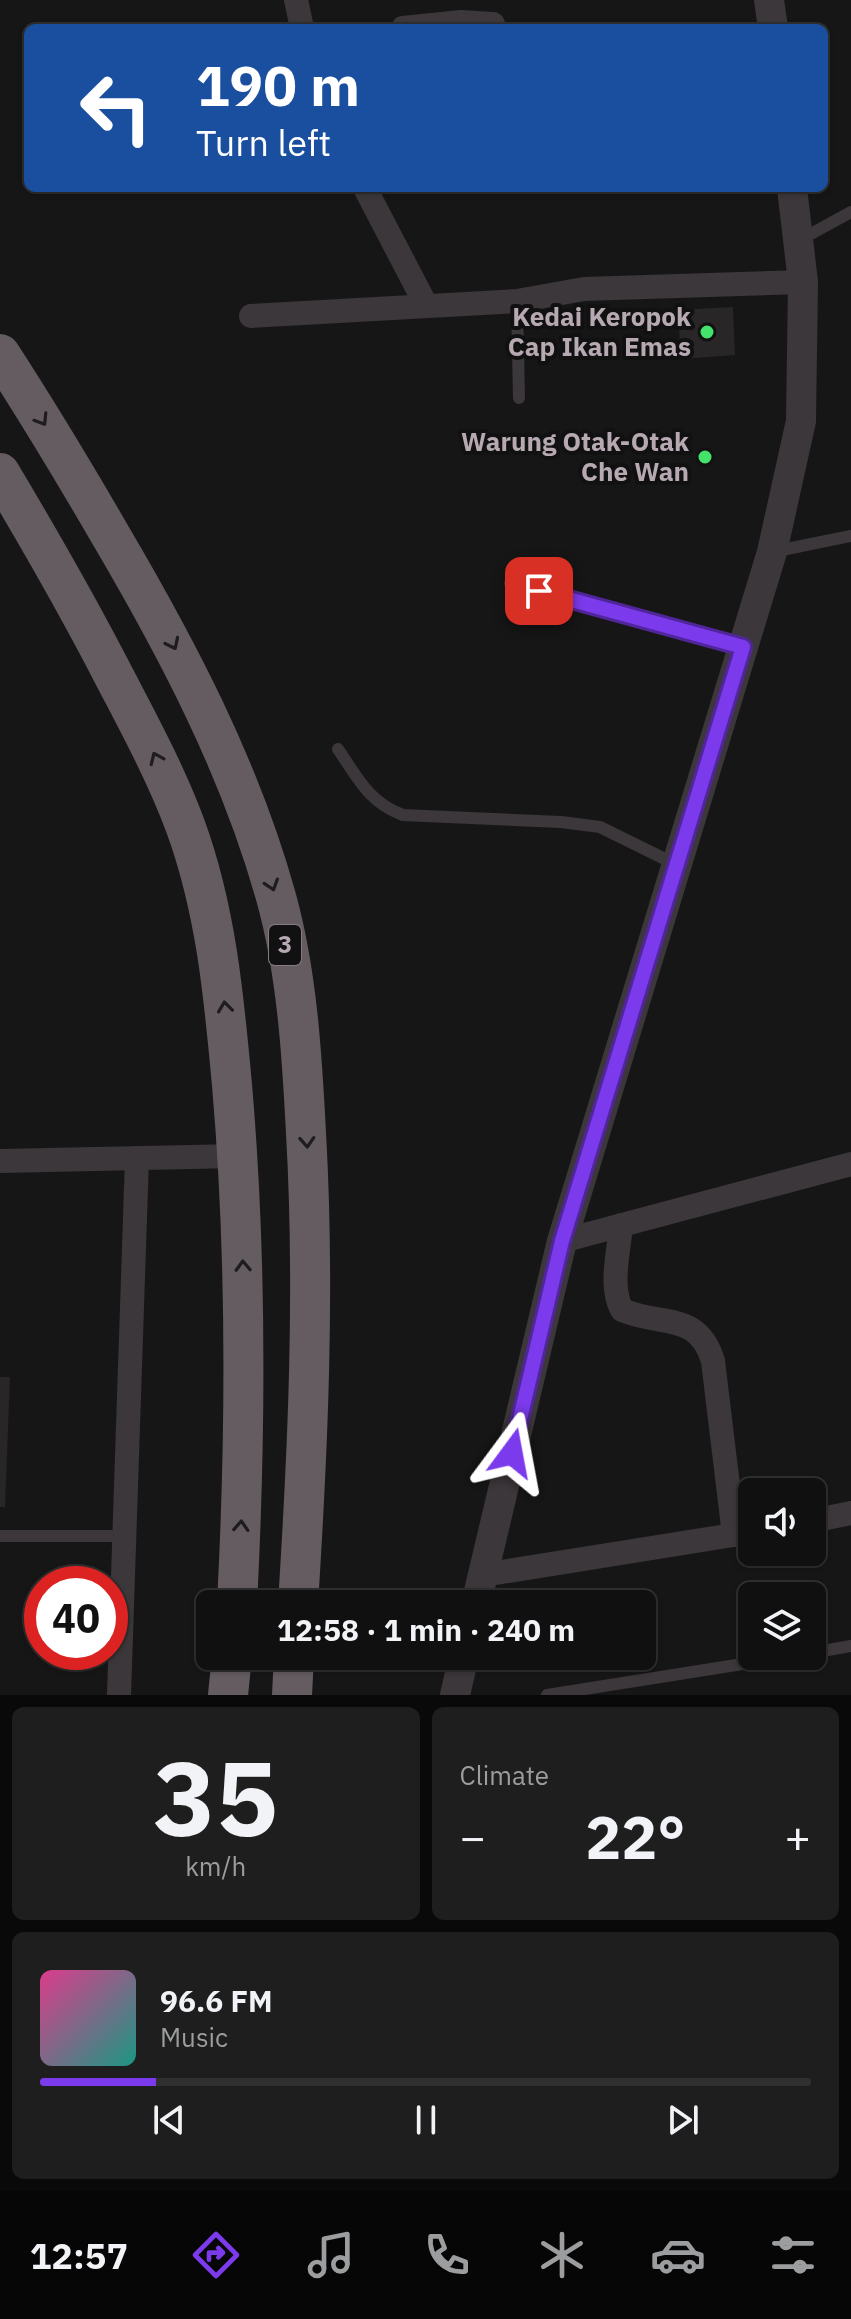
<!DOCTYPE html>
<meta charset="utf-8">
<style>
:root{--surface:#111010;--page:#1e1e1e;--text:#f1f3f6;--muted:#9c9d9f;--line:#303030;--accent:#7c3aed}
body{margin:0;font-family:"IBM Plex Sans",sans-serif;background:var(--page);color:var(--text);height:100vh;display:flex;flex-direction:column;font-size:30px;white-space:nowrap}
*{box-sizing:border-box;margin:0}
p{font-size:26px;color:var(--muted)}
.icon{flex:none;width:44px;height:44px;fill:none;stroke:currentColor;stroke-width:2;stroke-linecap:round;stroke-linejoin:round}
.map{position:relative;height:1695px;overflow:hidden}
.sheet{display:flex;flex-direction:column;gap:12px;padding:12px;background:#090909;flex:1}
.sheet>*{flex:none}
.hud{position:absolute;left:24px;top:24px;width:804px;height:168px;border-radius:12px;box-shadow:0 2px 6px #0004,0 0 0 2px var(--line);background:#1a4fa0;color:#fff;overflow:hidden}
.tools{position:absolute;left:738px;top:1478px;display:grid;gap:16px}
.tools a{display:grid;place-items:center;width:88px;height:88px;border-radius:12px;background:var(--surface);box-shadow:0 2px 6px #0004,0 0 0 2px var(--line);font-size:40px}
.speed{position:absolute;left:24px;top:1566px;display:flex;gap:16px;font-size:40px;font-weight:700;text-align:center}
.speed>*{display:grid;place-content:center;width:104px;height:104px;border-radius:50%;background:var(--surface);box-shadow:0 2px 6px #0004,0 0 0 2px var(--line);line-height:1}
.speed .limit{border:12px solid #d22;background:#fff;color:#111}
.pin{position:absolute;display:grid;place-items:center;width:68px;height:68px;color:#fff;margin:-34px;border-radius:16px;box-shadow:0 4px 12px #0006}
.me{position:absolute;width:88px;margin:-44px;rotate:13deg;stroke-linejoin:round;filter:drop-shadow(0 0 6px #0008)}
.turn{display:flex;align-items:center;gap:28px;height:168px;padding:0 40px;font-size:36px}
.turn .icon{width:104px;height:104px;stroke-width:2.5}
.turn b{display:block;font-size:56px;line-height:68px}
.big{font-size:60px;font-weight:800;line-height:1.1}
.sheet .card{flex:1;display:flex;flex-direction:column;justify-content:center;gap:12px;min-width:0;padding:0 28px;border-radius:12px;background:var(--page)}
.sheet .dial{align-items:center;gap:0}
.dial b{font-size:104px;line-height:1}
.song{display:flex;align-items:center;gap:24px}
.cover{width:96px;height:96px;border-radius:12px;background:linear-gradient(135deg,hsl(330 70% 55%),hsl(170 70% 35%))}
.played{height:8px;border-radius:4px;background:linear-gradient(90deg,var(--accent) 15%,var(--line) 15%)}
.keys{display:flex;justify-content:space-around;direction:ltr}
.heat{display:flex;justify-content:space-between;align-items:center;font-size:44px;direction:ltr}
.sheet .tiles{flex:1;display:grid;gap:12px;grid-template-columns:1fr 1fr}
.card:last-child{grid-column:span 2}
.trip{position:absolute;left:196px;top:1590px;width:460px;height:80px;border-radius:12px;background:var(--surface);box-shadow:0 2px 6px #0004,0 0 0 2px var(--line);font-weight:800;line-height:80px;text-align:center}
.menu{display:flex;height:128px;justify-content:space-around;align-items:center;background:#070606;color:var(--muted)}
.menu .icon{width:56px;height:56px}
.menu .current{color:var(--accent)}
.menu b{font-size:36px;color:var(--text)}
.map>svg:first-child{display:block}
</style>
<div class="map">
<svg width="851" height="1695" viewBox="0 0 851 1695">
<rect width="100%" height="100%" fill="#171616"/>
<!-- building -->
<g fill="#282627">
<path d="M733 307 735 355 681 359 678 310Z"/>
<path d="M0 1377H10L5 1507H0Z"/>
</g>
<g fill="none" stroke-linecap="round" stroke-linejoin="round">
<!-- service -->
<g stroke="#3c373a" stroke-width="12">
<path d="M798 241 851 212"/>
<path d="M517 301 519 398"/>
<path d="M772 552 851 536"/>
<path d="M510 583 742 647"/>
<path d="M338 749C357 777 369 803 403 815L561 822 600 827 675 864"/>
<path d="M0 1536H124"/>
<path d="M812 1653 851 1646"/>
<path d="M547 1695 793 1656"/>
</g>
<!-- minor -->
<g stroke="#3c373a" stroke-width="24">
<path d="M296 0 302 28"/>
<path d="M403 28 461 22 493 24"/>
<path d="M365 188 426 305"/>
<path d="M251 316 517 301 584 289 803 282"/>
<path d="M0 1161 238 1156"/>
<path d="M621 1225C619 1252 609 1286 622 1310 662 1327 698 1311 713 1361L734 1535"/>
<path d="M562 1241 851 1164"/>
<path d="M812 1521 851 1513"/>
<path d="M483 1575 752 1532"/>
<path d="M119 1695 137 1158"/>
</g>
<!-- tertiary -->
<g stroke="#3c373a" stroke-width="30">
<path d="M769 0 773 28"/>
<path d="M476 1604 562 1241 772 552 801 421 803 282 792 188"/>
<path d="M455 1695 464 1656"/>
</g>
<!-- trunk -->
<g stroke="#645c61" stroke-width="40">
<path d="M0 354C39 414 75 474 111 536 178 650 240 768 276 897 297 972 302 1055 306 1133 315 1290 308 1447 298 1604"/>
<path d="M0 473C40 540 79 608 115 678 140 726 166 774 185 825 216 909 224 997 232 1085 247 1258 246 1431 237 1604"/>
<path d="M228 1695 232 1656"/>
<path d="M292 1695 294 1656"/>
</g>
</g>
<!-- one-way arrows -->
<defs><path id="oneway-chevron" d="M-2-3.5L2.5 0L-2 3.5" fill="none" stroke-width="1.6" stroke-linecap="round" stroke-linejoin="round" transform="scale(2)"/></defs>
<g stroke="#1e1c1d">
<use href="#oneway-chevron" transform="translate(42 420) rotate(58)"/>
<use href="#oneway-chevron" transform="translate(173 644) rotate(64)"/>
<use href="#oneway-chevron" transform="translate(156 758) rotate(-114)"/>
<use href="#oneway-chevron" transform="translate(272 885) rotate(72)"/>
<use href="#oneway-chevron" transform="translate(225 1007) rotate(-97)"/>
<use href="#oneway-chevron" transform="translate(307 1142) rotate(87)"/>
<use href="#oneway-chevron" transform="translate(243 1266) rotate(-92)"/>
<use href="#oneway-chevron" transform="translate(241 1526) rotate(-87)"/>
</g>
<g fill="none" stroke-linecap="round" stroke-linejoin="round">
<!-- route casing -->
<g stroke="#51269a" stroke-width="20">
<path id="route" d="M512 1453 562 1241 743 647 539 591"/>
</g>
<!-- route -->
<use href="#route" stroke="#7c3aed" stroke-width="14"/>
</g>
<!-- markers -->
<g fill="#43e26b" stroke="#121111" stroke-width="3">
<circle cx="707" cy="332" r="8"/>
<circle cx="705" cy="457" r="8"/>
</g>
<g text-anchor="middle" stroke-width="8" stroke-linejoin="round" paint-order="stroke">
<!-- shield labels -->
<rect fill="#121111" stroke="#857b82" stroke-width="2" x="269" y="925" width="32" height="40" rx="6"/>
<g font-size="24" font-weight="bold" fill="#b6a9b2">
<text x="285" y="953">3</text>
</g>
<!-- poi labels -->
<g font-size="26" font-weight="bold" fill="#b6a9b2" stroke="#121111" text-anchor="end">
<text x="691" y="326">Kedai Keropok<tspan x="691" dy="30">Cap Ikan Emas</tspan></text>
<text x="689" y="451">Warung Otak-Otak<tspan x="689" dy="30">Che Wan</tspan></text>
</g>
</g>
</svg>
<div class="tools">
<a><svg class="icon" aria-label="sound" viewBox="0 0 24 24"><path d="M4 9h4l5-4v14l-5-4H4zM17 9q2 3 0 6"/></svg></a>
<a><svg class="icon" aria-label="layers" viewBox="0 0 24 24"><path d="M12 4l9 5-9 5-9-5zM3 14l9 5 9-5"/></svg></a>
</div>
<div class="speed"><div class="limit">40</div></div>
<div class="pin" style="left:539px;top:591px;background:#d93025"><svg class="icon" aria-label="arrive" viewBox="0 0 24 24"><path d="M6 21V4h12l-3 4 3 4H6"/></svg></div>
<svg class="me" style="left:512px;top:1453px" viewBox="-20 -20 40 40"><path d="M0-17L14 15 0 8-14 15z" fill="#7c3aed" stroke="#fff" stroke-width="4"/></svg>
<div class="trip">12:58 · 1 min · 240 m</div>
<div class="hud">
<div class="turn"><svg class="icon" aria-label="left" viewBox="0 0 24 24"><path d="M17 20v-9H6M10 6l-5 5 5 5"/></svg><div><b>190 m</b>Turn left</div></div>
</div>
</div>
<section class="sheet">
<div class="tiles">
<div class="card dial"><b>35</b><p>km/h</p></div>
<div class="card"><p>Climate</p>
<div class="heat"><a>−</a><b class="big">22°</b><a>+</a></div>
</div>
<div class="card">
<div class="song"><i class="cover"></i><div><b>96.6 FM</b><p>Music</p></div></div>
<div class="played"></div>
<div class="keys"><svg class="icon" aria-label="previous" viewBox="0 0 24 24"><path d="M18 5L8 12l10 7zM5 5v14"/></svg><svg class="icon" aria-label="pause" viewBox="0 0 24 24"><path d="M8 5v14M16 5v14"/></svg><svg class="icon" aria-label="next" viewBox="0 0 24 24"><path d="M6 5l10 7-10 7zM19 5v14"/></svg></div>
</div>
</div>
</section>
<nav class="menu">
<b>12:57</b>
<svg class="icon current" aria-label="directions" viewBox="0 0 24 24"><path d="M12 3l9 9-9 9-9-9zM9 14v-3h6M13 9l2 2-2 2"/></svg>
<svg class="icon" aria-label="music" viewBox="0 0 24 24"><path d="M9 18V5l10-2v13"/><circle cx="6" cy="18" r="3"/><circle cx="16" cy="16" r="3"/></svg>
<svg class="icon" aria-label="phone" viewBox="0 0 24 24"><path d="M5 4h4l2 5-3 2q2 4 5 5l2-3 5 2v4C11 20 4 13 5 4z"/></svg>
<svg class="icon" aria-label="climate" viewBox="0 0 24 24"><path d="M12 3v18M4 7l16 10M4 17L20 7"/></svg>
<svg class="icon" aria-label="car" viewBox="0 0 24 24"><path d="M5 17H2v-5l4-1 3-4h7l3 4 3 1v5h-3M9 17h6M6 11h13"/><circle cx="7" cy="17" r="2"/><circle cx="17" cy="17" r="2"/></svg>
<svg class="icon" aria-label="filters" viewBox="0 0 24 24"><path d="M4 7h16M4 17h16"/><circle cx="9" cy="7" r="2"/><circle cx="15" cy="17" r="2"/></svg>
</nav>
